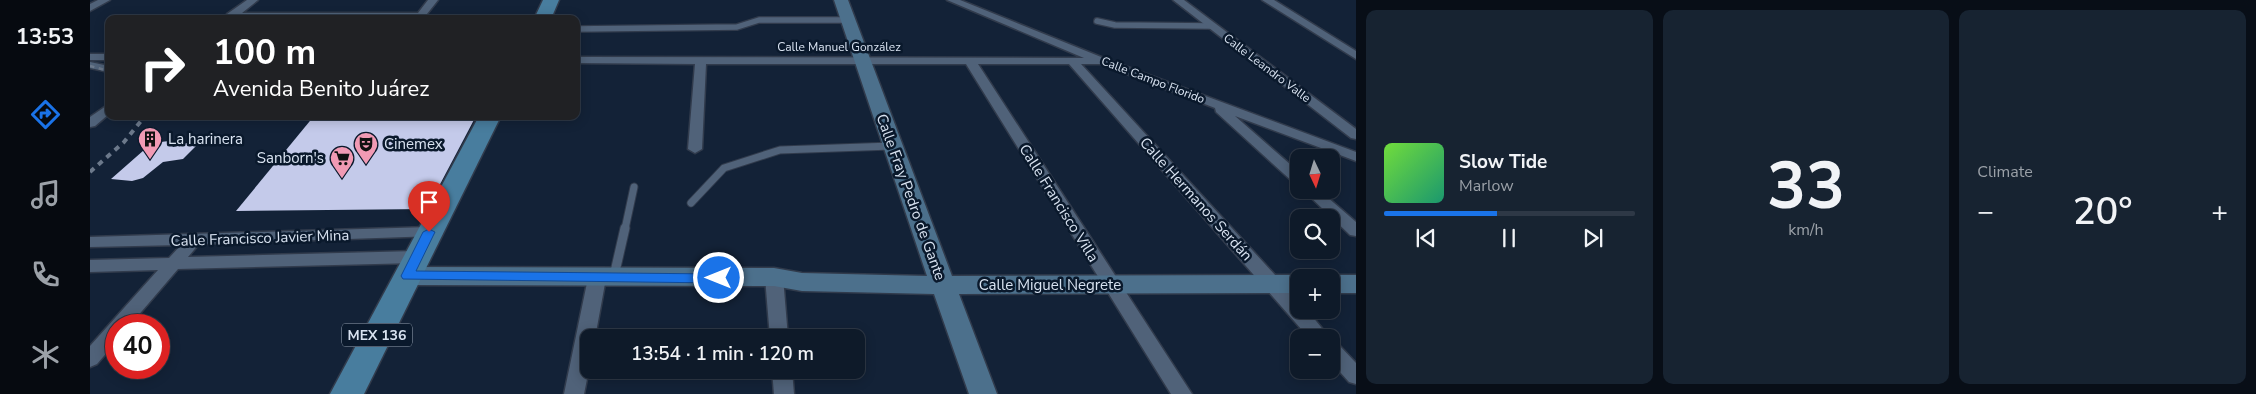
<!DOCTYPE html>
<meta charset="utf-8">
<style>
:root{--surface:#0e1a29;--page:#172331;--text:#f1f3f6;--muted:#9ba1a8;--line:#2e3846;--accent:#1a73e8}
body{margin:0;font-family:"Nunito Sans",sans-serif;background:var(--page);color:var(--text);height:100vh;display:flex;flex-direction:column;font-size:19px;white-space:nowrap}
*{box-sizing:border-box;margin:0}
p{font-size:16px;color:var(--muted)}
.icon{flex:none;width:28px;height:28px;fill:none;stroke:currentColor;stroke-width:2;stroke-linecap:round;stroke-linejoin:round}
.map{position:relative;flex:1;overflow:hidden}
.panel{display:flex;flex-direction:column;gap:10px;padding:10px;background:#080e17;width:900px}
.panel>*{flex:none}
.hud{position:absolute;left:15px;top:15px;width:475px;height:105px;border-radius:10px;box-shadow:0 2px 12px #0003,0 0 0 1px var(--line);background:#202124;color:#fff;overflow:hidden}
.needle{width:32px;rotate:176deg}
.tools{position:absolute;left:1200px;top:149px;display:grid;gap:10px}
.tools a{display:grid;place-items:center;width:50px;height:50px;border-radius:10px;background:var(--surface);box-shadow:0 2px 12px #0003,0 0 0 1px var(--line);font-size:25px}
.speed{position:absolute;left:15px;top:314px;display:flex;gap:10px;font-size:25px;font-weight:700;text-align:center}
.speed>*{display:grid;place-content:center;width:65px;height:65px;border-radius:50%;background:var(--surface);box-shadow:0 2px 12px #0003,0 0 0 1px var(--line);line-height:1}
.speed .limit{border:8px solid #d22;background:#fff;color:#111}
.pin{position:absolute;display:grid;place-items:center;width:42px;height:42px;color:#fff;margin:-51px -21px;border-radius:50% 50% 50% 0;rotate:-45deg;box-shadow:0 0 5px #0007}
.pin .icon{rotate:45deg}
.me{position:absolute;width:55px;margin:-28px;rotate:270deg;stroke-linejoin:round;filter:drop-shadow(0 0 4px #0008)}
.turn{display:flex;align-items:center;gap:18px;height:105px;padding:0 25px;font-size:22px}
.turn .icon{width:65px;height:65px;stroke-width:2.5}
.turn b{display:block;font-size:35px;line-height:42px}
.big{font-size:38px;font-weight:600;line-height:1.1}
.panel .widget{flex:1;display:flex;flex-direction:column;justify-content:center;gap:8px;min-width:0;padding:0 18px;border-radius:10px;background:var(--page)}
.panel .dial{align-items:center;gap:0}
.dial b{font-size:65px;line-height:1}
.song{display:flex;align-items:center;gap:15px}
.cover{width:60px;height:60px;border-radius:8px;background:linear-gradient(135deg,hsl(100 70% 55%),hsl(160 70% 35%))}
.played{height:5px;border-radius:2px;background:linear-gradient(90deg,var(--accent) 45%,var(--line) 45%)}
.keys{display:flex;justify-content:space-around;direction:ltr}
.heat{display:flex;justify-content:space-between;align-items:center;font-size:28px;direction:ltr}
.panel .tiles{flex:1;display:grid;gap:10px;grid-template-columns:repeat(3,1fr)}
.trip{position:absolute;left:490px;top:329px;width:285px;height:50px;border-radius:10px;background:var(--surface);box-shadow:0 2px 12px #0003,0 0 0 1px var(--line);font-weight:600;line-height:50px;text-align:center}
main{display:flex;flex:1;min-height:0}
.menu{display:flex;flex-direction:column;width:90px;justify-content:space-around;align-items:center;background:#060a10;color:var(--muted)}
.menu .icon{width:35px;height:35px}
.menu .current{color:var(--accent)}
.menu b{font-size:22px;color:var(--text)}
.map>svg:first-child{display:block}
</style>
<main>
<nav class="menu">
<b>13:53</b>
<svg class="icon current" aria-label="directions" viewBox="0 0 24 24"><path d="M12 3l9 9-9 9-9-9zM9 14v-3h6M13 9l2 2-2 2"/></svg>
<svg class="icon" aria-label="music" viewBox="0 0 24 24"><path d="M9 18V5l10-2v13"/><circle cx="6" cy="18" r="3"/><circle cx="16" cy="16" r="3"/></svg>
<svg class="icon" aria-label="phone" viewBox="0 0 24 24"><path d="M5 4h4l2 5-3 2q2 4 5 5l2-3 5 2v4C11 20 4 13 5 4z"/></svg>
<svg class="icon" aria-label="climate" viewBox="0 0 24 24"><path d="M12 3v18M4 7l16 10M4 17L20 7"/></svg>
</nav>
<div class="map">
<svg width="1266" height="394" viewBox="0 0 1266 394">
<rect width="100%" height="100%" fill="#132237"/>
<!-- building -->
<g fill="#c4caea">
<path d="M224 116H386L337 209 146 211Z"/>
<path d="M114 138 93 159 73 162 53 178 42 181 21 179 62 143 79 141 83 147Z"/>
</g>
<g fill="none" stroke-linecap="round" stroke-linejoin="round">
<!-- lane-far2 casing -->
<g stroke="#313b4c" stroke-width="8">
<g id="lane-far2">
<path d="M1007 21 1025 25 1121 26"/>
<path d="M486 29 647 27 669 20H757"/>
</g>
</g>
<!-- lane-far1 casing -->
<g stroke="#313b4c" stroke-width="9">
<g id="lane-far1">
<path d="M601 203 634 168 690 150 802 146"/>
<path d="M535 229 544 187"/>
</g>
</g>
<!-- lane casing -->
<g stroke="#313b4c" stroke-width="11">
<path id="lane" d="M524 276 535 228"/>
</g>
<!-- street casing -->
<g stroke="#313b4c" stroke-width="3">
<g id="street">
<path d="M8 0H20L0 11V4Z"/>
<path d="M157 0H168L152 13H328L338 0H348L333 19 137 18V14Z"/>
<path d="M857 0H870L1016 59 1266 152V161L1145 116 1209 172V184L1204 183 1126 112 1125 108 1011 64H991L1209 301V310H1217L1240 338H1219L979 64H888L1102 394H1081L876 64H616L612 149 605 153 598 149 605 64 486 63V57L994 58Z"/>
<path d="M1083 0H1094L1266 129V139L1261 138Z"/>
<path d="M1172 0H1184L1266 51V59Z"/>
<rect x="0" y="54" width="19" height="6"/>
<path d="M0 62 19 66V72L0 68Z"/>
<path d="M19 104V114L5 126 0 127V117Z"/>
<path d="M1213 190H1229L1266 222V236L1260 235Z"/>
<path d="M339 227 345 228 347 232 345 236 109 244 98 257 326 251 332 253 334 257 332 261 326 263 88 269 40 325H26V342L7 364 0 367V346L68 270 0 272V260L79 258 91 245 0 247V237Z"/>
<path d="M684 271 690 273 693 277 698 338H680L675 277 678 273Z"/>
<path d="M507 272 513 274 516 278 505 338H499V369L494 394H474L498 278 501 274Z"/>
<path d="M1241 342 1248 344 1266 363V384L1259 382 1241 362Z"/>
<path d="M682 370H702L704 394H684Z"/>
</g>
</g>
<!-- secondary casing -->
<g stroke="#313b4c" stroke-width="3">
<g id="secondary">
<path d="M744 0H758L862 276 1209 275 1217 278H1209V293L869 294 907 394H879L844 294 712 291 684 286 317 285 308 282 305 276 308 270 317 267 684 268 712 273 837 276Z"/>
<path d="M1241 275H1266V293H1241V278H1233Z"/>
</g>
</g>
<!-- primary casing -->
<g stroke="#313b4c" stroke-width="3">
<g id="primary">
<path d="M453 0H469L461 19H444Z"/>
<path d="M389 116H411L274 394H240Z"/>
</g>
</g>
<!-- lane-far2 -->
<use href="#lane-far2" stroke="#506279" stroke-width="5.5"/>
<!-- lane-far1 -->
<use href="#lane-far1" stroke="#506279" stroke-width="7"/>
<!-- lane -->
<use href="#lane" stroke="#506279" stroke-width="9"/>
<!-- street -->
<use href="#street" fill="#506279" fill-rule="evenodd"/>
<!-- secondary -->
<use href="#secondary" fill="#4c708c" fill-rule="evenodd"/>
<!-- primary -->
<use href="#primary" fill="#487d9e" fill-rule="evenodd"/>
<!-- rail-far1 -->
<path stroke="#6c798b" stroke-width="2.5" stroke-dasharray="4.5 4.5" stroke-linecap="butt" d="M0 66 19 71"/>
<!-- rail -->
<path stroke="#6c798b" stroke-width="4" stroke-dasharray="5.5 5.5" stroke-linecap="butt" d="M0 172 34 142 55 116"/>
</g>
<!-- route -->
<path fill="#1a73e8" stroke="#114b97" d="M339 229 345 232 326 271 629 274 635 278 629 283 313 279 311 276 333 232Z"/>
<!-- icons -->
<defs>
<g id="building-pin" transform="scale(1.25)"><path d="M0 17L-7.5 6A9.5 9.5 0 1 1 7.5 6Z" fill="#f19ab4" stroke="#0a192c"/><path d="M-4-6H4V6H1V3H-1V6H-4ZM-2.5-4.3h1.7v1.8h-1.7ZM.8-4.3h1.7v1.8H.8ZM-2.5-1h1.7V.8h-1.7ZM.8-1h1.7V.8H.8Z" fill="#111"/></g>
<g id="theatre-pin" transform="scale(1.25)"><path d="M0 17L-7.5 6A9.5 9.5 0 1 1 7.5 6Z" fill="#f19ab4" stroke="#0a192c"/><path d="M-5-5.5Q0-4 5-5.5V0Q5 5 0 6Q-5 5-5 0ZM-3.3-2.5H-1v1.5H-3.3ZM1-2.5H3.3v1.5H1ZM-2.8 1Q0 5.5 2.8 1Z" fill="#111"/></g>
<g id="supermarket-pin" transform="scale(1.25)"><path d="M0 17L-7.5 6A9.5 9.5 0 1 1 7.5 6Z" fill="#f19ab4" stroke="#0a192c"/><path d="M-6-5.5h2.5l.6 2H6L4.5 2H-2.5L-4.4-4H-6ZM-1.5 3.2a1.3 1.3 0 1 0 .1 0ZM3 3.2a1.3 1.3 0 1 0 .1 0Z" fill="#111"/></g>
</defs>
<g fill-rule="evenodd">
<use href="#building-pin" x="60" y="139"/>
<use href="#theatre-pin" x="276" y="144"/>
<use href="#supermarket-pin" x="252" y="158"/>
</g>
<g text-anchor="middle" stroke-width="5" stroke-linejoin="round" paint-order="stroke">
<!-- far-street labels -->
<g font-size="12" fill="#d9e3f1" stroke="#0a192c">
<text x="749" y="51">Calle Manuel González</text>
<text transform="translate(1177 68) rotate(37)" y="4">Calle Leandro Valle</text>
<text transform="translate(1063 80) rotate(21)" y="4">Calle Campo Florido</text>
</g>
<!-- shield labels -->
<rect fill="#0a192c" stroke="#9ba6b6" stroke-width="1" x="252" y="323.5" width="70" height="23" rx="4"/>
<g font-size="14" font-weight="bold" fill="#d9e3f1">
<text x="287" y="340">MEX 136</text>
</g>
<!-- poi labels -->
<g font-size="15" fill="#d9e3f1" stroke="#0a192c" text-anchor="start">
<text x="78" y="144">La harinera</text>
<text x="294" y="149">Cinemex</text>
<text x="234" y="163" text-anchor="end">Sanborn's</text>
</g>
<!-- street labels -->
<g font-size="15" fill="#d9e3f1" stroke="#0a192c">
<text transform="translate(821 197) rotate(70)" y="5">Calle Fray Pedro de Gante</text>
<text transform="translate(1106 199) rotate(48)" y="5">Calle Hermanos Serdán</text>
<text transform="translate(969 203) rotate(58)" y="5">Calle Francisco Villa</text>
<text transform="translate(170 238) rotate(-2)" y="5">Calle Francisco Javier Mina</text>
<text x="960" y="290">Calle Miguel Negrete</text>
</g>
</g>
</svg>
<div class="tools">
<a><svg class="needle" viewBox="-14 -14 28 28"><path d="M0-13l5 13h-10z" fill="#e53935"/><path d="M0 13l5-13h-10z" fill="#9ba1a8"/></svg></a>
<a><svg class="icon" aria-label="search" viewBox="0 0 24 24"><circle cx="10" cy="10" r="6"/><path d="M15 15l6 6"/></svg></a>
<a>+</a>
<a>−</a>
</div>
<div class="speed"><div class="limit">40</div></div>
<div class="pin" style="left:339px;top:232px;background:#d93025"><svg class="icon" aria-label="arrive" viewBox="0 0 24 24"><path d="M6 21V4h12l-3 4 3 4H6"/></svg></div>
<svg class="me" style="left:629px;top:278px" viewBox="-20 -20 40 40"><circle r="17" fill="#1a73e8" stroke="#fff" stroke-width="3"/><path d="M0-11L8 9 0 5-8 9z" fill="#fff"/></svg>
<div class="trip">13:54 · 1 min · 120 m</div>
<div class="hud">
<div class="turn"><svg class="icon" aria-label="right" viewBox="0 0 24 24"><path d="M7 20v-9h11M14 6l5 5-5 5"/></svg><div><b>100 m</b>Avenida Benito Juárez</div></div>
</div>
</div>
<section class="panel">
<div class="tiles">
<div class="widget">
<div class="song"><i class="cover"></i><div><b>Slow Tide</b><p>Marlow</p></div></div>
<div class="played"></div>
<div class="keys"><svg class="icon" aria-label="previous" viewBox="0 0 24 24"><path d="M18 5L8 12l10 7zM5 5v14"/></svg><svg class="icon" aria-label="pause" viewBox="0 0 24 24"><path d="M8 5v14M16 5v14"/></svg><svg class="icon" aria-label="next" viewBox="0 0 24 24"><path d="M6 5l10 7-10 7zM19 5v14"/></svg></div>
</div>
<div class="widget dial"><b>33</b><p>km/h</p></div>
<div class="widget"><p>Climate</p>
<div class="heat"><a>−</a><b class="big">20°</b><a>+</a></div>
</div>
</div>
</section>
</main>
